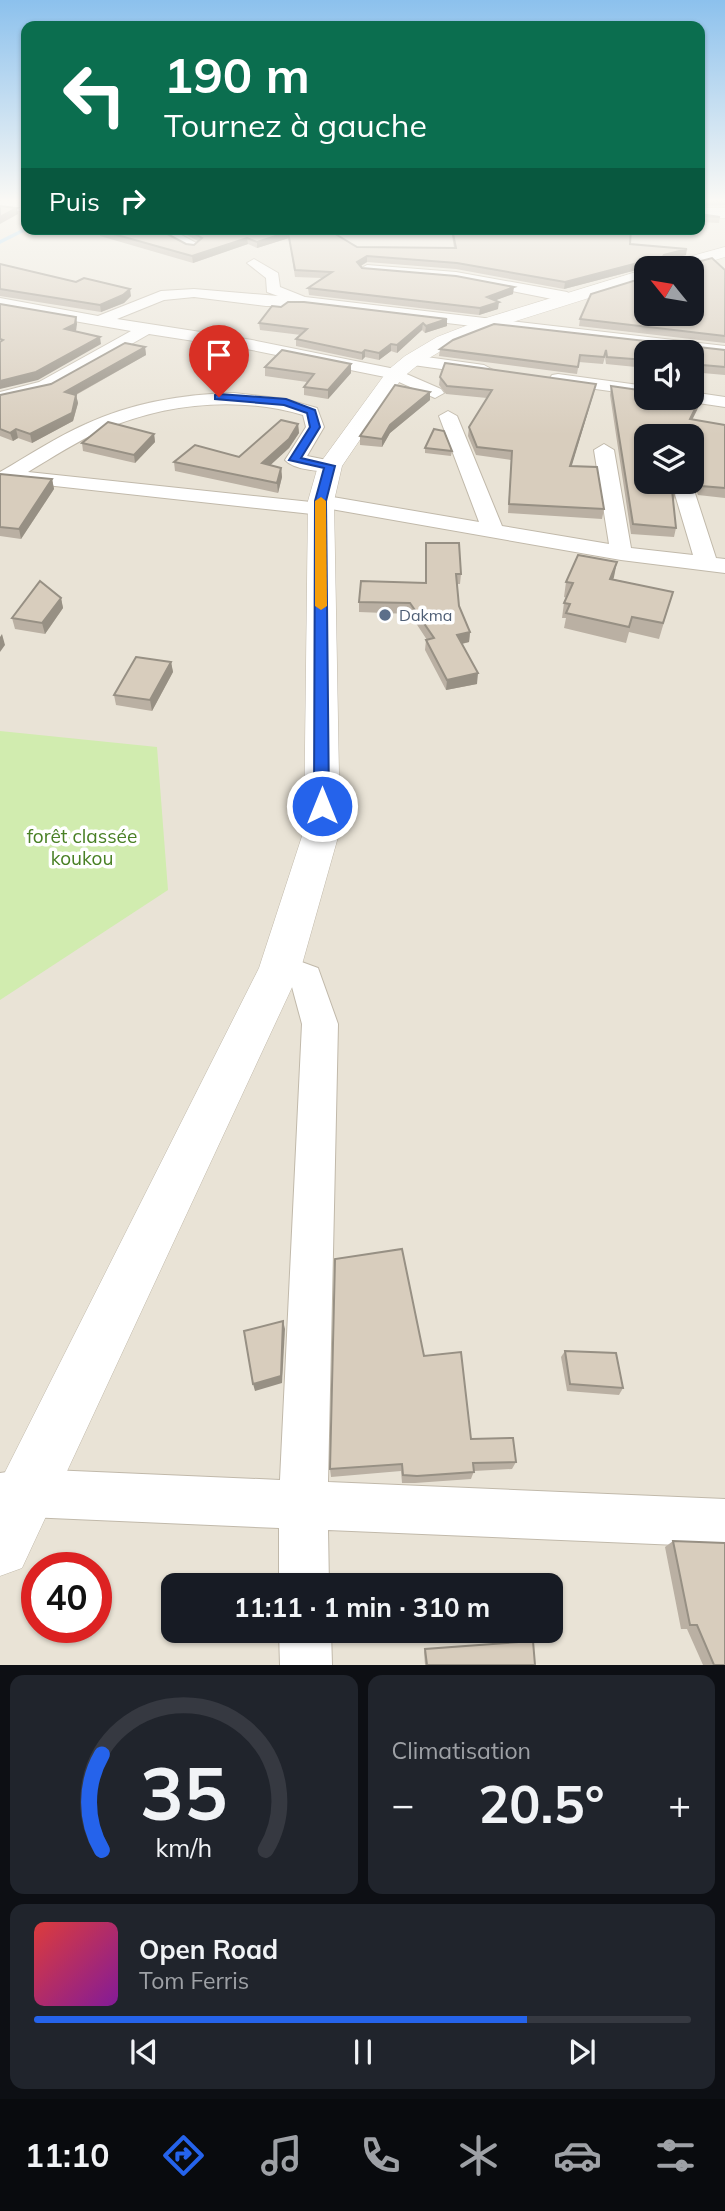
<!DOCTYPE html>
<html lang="fr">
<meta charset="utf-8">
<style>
:root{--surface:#171b24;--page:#20242c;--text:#f1f3f6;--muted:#9ea1a6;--line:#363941;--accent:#2563eb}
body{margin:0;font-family:Mulish,sans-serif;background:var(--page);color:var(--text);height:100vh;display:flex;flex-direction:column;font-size:26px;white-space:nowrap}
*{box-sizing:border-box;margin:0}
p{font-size:23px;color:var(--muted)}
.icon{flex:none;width:38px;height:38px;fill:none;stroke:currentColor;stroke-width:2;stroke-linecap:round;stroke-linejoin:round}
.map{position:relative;height:1665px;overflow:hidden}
.details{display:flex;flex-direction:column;gap:10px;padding:10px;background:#0d0f14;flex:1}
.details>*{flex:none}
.top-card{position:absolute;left:21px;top:21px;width:684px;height:214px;border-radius:14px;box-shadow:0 2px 5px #0004;background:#0b6e4f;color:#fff;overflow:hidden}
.needle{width:46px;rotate:300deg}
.buttons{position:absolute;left:634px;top:256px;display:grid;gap:14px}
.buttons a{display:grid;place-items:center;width:70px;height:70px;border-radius:14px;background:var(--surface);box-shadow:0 2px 5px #0004;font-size:35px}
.speed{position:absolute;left:21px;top:1552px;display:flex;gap:14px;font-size:35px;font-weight:700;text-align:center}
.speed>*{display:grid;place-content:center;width:91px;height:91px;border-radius:50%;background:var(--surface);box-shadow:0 2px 5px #0004;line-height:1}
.speed .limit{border:10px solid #d22;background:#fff;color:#111}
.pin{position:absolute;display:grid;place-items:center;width:60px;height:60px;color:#fff;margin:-72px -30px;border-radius:50% 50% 50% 0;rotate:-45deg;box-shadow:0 0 7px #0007}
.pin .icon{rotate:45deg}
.me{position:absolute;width:77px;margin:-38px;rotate:0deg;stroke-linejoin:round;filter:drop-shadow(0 0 5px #0008)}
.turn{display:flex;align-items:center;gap:24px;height:147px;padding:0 28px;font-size:32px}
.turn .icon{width:91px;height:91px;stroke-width:2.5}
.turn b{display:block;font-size:49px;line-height:60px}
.then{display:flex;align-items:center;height:66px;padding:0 28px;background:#0003;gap:14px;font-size:26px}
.big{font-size:52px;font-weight:700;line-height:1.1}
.details .widget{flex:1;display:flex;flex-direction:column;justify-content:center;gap:10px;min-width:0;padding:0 24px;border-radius:14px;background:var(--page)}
.details .dial{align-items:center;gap:0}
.dial svg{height:182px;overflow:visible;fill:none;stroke:var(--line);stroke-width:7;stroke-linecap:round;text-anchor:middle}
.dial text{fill:var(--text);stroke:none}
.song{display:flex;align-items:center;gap:21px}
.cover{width:84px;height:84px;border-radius:10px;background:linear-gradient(135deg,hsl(0 70% 55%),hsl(290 70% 35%))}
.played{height:7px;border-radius:4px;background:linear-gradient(90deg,var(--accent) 75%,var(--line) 75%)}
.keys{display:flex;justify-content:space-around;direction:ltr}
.heat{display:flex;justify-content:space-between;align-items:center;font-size:38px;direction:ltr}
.details .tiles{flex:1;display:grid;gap:10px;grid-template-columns:1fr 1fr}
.widget:last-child{grid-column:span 2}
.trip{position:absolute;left:161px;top:1573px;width:402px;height:70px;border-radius:14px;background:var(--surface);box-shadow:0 2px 5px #0004;font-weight:700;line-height:70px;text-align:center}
.tab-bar{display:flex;height:112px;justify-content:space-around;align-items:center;background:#090b0e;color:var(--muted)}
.tab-bar .icon{width:49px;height:49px}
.tab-bar .on{color:var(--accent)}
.tab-bar b{font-size:32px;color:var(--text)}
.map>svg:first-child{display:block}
</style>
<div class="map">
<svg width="725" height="1665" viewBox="0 0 725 1665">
<rect width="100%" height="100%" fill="#f5f1e9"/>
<!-- residential -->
<path fill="#e9e3d6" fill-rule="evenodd" d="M0 201H26V229H700V201H725V1665H0ZM646 268H691V313H646ZM646 352H691V397H646ZM646 436H691V481H646ZM37 1568H96V1628H37ZM173 1586H551V1631H173Z"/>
<!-- green -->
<path fill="#d1ecaf" d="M0 731 157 747 168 890 0 1000Z"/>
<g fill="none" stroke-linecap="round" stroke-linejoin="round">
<!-- stream -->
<path stroke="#a2d4f5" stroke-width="3.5" d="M0 242 26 229"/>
<!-- minor casing -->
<g stroke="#c1b9aa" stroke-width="2">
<g id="minor">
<path d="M153 229H170L200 245 193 249 188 248Z"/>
<path d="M254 259 278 273 280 287 305 297 725 346V356L304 306H266L194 297 164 300 117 319 252 340 395 369 441 389 444 393 435 398 390 378 252 350 149 334 51 390 0 402V392L39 382 131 331 0 308V298L98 316 161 291 194 289 278 296 267 292 266 278 247 263Z"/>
<path d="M367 265 456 272 567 292 575 297 567 302 456 280 362 272 360 269Z"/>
<path d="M412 355 484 365 493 370 484 375 406 364 404 360Z"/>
<path d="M558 374 646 386V396L552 383 549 379 552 375Z"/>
<path d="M691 392 725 397V407L685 401 682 397H691Z"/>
<path d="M234 393 285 399 317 408 324 427 307 456 337 462 340 466 337 470C324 473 294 470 285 460L306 427 303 415C238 396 166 403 103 430 77 441 53 457 28 472L311 502 314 497 321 495 479 522 439 416 448 411 457 416 502 526 609 544 594 450 604 444 614 450 631 548 693 555 671 481H691L716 558 725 559V573L621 560 331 509 328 513 321 515 0 480V472C28 456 56 437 86 424 131 403 184 394 234 393Z"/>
<path d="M280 954 318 968 338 1024 328 1482 725 1499V1547L328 1530 329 1586H279V1528L28 1517 0 1521V1473L28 1469 280 1480 302 1024 292 987 268 978 263 968 268 958Z"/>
<path d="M279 1631H331L332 1665H280Z"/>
</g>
</g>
<!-- tertiary casing -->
<g stroke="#c1b9aa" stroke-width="1">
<g id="tertiary">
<path d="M0 201 26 202V212L0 210Z"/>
<rect x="700" y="208" width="25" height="10"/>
<path d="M725 247V257L689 268H660L663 264Z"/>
<path d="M646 269V280L500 326 451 345 419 364 402 378 342 466 334 501 340 830 301 968 22 1568 0 1576V1482L259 968 304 830 308 501 318 466 388 370 405 356 437 337 486 318Z"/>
</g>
</g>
<!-- minor -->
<use href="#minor" fill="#fff" fill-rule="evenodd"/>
<!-- tertiary -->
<use href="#tertiary" fill="#fff" fill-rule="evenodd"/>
</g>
<!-- wall -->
<g fill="#bab0a3">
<path d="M700 201H725V205L700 206Z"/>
<path d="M700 214 720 217 719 223 700 222Z"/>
<path d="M176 229H287L357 247 454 248 451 229H631L630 244 686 255 662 261 661 264 725 270V343L579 326 580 319 691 268 648 267 564 289 456 269 367 262 361 266 362 268 513 294 495 300 498 309 479 315 309 295 308 288 323 278 295 277 289 238 257 248 248 244 193 263 100 236 99 230 194 245 198 241Z"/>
<path d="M0 264 131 296 124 303 101 312 0 296Z"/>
<path d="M447 319V326L425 333 422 330 397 353 391 351 379 360 365 357 362 360 296 346V339L301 335 260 330 259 323Z"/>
<path d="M145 347 146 355 76 395 78 403 73 421 32 443 18 438 13 441 0 436V395L51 384Z"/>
<path d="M440 349 725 350V375L691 372V352H646V368L606 364 605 357 603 364 579 362 577 374 439 356Z"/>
<path d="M265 367 351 373 328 399 304 395V387L307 382 265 376Z"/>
<path d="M440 377 594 392 571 466 604 509 602 519 508 513 511 460 476 455 468 436 469 427 487 398 446 394 439 385Z"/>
<path d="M611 386 700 399 698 408 692 420 725 425V498L698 495 691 479V436H646L676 491 674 500H673L676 528 674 537 631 534 610 395Z"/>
<path d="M430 392V400L390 433 382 447 360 445V436Z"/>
<path d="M298 424 299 433 289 448 270 465 281 468 282 477 278 493 175 471 174 462 239 457Z"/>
<path d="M154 434 155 442 135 463 83 451 82 443Z"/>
<path d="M425 448 452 451 451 456 425 453Z"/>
<path d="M0 474 52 479 54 489 21 539 0 536Z"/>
<path d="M426 543 461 574 460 584H457L459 606 470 632 469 642 462 644 477 684 446 690 425 650 426 640H427L410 614 359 612V602L426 583Z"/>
<path d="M614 577 613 579 673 592 659 639 629 632 626 643 564 628 566 618H562L564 603 567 598 564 597 566 582Z"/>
<path d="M61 598 63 608 45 634 15 629 12 618Z"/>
<path d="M171 662 173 672 152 711 116 705 114 695Z"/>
<path d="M565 1351 623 1388 619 1395 567 1391 561 1357Z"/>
<path d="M424 1356 471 1439 516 1462 512 1469 474 1471 471 1479 415 1483H402L401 1471 331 1477 330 1469Z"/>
<path d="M673 1541 725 1665H703L687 1629H681L665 1547Z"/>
<path d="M425 1649 535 1665H425L424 1652Z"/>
</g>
<!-- shaded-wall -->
<g fill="#979084">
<path d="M17 208 18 214 0 224V217Z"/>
<path d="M288 232 289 238 257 248V242Z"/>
<path d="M247 238 248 244 193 263 192 256Z"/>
<path d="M687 249 686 255 662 261 657 268 659 262 664 255Z"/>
<path d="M367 256V262L357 268V262Z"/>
<path d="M649 260 648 267 564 289 565 282Z"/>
<path d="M514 287 513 294 486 304 487 297Z"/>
<path d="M130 289 131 296 124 303 101 312 100 305Z"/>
<path d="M499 302 498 309 479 315 480 308Z"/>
<path d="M76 317 77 324 76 331 65 329Z"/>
<path d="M447 319V326L425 333 426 326Z"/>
<path d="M423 323 422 330 397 353V345Z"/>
<path d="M100 337 101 344 38 380 0 389V381Z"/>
<path d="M391 344V351L379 360V353Z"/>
<path d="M145 347 146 355 66 400 65 392Z"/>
<path d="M365 350V357L362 360V353Z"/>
<path d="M351 364V373L328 399V390Z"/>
<path d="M596 384 594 392 569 475 570 466Z"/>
<path d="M430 392V400L390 433 382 447V439L390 425Z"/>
<path d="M76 395 78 403 73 421 32 443 30 434Z"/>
<path d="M700 399 698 408 688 428 690 419Z"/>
<path d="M298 424 299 433 289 448 263 472 262 463Z"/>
<path d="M16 429 18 438 13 441 10 433Z"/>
<path d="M154 434 155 442 135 463 134 455Z"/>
<path d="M281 468 282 477 278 493 277 483Z"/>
<path d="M52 479 54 489 21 539 19 529Z"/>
<path d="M617 562 614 577 607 594 610 579Z"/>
<path d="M61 598 63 608 45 634 42 623Z"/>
<path d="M470 632 469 642 456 645 457 635Z"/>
<path d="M2 634 5 645 0 652V637Z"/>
<path d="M171 662 173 672 152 711 150 700Z"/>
<path d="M478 673 477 684 446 690 447 680Z"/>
<path d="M283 1321 285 1329 282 1383 255 1391 253 1384Z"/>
</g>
<!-- building -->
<g fill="#d8cdbd" stroke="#979084" stroke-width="2">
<path d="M0 206 17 208 0 217Z"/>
<path d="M700 214 720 217 700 216Z"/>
<path d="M101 229H158L186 244 194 245 202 238 186 229H327L357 247 456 248 452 229H631L630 244 687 249 664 255 659 262 661 264H690L712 258 725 270V336L580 319 591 294 646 277V313H691V268H648L649 260 565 282 457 263 367 256 357 262 362 268 456 276 514 287 487 297 499 302 480 308 308 288 332 272 295 270 288 232 257 242 247 238 192 256 99 230Z"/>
<path d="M0 264 76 282 84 278 130 289 123 295 100 305 0 289Z"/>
<path d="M288 302H304L447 319 426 326 423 323 397 345 391 344 379 353 365 350 362 353 296 339 307 329 259 323 272 306 281 307Z"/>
<path d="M0 304 76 317 75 324 65 329 100 337 36 372 0 381V342L3 340 0 339Z"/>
<path d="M494 324 725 350V367L691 364V352H646V360L607 357 606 350 604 357 580 355 578 367 440 349 453 340Z"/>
<path d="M125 343 145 347 65 392 76 395 72 413 30 434 16 429 10 433 0 429V395L51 384Z"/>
<path d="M282 350 351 364 328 390 304 387 314 374 265 367Z"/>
<path d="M445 363 596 384 570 466 597 467 604 509 509 504 512 451 477 447 469 427 492 390 447 386 440 377Z"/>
<path d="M395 385 430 392 390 425 382 439 360 436Z"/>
<path d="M611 386 646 391V397H687L700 399 690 419 725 425V488L701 486 693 469H691V436H646V481H674L676 491 672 490 676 528 633 524Z"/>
<path d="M281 420 298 424 289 439 262 463 281 468 277 483 174 462 195 445 239 457Z"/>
<path d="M108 422 154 434 134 455 82 443Z"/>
<path d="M434 429 444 431 452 451 425 448Z"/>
<path d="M0 474 52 479 19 529 0 527Z"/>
<path d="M426 543H459L461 574H456L459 606 470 632 457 635 478 673 447 680 426 640 434 638 410 603 359 602 361 581 426 583Z"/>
<path d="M578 555 617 562 610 579 673 592 663 623 632 617 629 627 566 613 570 604 564 603 573 583 566 582Z"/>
<path d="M40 581 61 598 42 623 12 618Z"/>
<path d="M136 657 171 662 150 700 114 695Z"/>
<path d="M402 1249 424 1356 461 1352 471 1439 513 1438 516 1462 473 1463 474 1472 417 1476 403 1475 402 1464 330 1469 335 1259Z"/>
<path d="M283 1321 281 1376 253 1384 244 1331Z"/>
<path d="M565 1351 616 1353 623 1388 570 1384Z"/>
<path d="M673 1541 725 1543V1665H714L697 1625H690Z"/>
<path d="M533 1641 535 1665H427L425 1649Z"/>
</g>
<!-- sky -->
<linearGradient id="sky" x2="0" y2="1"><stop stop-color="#8cc1ed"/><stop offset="0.46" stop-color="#faf9f5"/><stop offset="1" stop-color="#faf9f5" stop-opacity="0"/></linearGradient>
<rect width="725" height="435" fill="url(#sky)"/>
<!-- route -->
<path fill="#2563eb" stroke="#184099" stroke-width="2" d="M219 394 286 399 315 410 320 427 301 458 335 466 326 501 329 806 322 811 314 806 315 501 324 468 289 460 310 427 307 413 284 405 215 399V395Z"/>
<!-- slow -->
<path fill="#f59e0b" d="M321 497 326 501 327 606 321 610 315 606V501Z"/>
<!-- markers -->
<circle fill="#5c6f8a" stroke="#fff" stroke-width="2.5" cx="385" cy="615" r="7"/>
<g text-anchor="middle" stroke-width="7" stroke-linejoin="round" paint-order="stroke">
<!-- far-service labels -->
<g font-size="16" fill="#4e5e75" stroke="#fff" text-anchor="start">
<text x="399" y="621">Dakma</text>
</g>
<!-- park labels -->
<g font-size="19" fill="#498025" stroke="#fff">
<text x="82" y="843">forêt classée<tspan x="82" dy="22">koukou</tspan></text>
</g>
</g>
</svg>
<div class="buttons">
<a><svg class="needle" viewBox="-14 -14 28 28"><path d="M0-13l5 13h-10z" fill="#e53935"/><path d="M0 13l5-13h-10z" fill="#9ea1a6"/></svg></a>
<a><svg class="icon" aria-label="sound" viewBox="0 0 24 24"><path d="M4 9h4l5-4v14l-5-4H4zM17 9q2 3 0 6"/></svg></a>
<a><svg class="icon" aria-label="layers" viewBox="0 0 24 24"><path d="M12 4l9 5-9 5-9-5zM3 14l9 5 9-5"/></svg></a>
</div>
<div class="speed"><div class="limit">40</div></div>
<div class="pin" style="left:219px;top:397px;background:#d93025"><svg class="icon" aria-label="arrive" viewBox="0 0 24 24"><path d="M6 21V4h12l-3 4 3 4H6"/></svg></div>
<svg class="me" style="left:322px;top:806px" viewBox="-20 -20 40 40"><circle r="17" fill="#2563eb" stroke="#fff" stroke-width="3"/><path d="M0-11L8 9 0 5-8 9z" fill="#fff"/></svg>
<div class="trip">11:11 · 1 min · 310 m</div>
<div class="top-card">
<div class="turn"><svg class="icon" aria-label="left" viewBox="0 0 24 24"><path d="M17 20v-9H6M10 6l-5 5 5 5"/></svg><div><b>190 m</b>Tournez à gauche</div></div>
<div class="then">Puis<svg class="icon" aria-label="right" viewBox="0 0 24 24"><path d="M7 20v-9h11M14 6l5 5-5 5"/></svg></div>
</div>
</div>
<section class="details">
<div class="tiles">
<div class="widget dial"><svg viewBox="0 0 100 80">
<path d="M14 69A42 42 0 1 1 86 69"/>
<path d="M14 69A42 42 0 0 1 14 27" stroke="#2563eb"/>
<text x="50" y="56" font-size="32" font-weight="700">35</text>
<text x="50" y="72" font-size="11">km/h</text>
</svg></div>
<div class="widget"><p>Climatisation</p>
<div class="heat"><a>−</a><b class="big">20.5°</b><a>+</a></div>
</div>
<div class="widget">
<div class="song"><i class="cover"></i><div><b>Open Road</b><p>Tom Ferris</p></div></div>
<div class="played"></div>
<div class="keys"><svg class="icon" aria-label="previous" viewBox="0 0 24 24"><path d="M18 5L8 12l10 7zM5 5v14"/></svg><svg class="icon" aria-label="pause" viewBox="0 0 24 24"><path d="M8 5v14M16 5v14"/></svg><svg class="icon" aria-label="next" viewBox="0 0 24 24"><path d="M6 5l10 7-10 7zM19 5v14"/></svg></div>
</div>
</div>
</section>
<nav class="tab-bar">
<b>11:10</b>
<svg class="icon on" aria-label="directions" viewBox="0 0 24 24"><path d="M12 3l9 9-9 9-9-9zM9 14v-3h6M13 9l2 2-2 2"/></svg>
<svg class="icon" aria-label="music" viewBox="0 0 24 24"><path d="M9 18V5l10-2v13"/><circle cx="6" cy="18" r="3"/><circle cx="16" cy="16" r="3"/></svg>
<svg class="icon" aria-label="phone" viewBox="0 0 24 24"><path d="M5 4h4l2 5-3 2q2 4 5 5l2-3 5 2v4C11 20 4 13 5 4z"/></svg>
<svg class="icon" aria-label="climate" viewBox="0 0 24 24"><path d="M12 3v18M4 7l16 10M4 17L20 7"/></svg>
<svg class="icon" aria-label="car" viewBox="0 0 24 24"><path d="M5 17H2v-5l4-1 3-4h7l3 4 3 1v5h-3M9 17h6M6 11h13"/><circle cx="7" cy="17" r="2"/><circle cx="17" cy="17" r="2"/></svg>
<svg class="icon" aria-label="filters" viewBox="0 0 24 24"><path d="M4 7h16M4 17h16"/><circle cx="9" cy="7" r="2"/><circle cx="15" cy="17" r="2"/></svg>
</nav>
